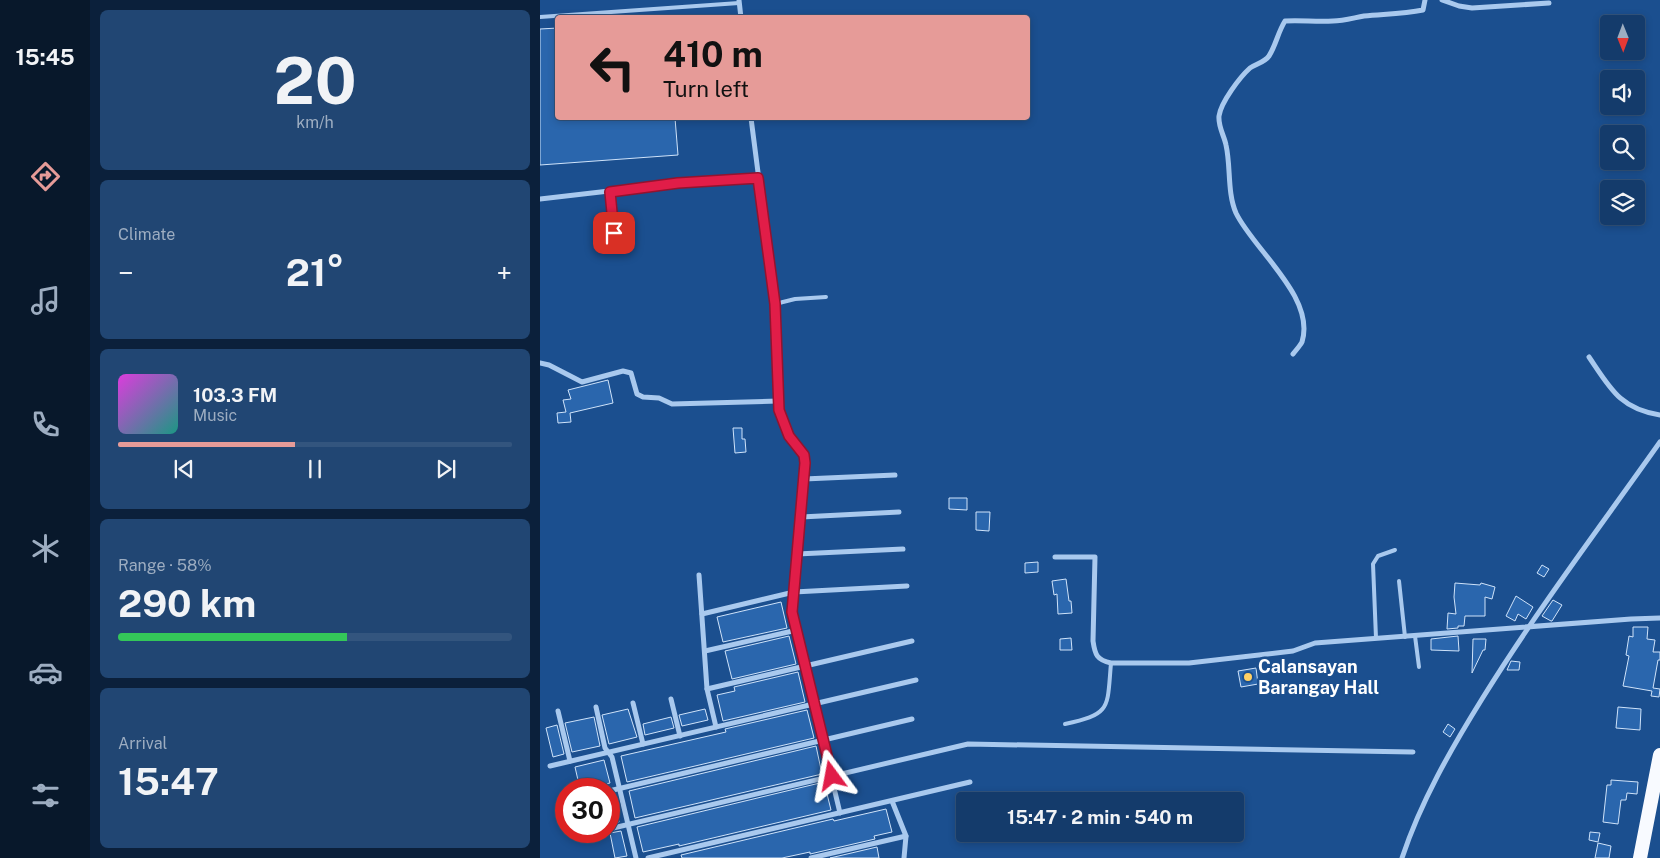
<!DOCTYPE html>
<meta charset="utf-8">
<style>
:root{--surface:#143b6b;--page:#214673;--text:#f1f3f6;--muted:#9dadc1;--line:#33557e;--accent:#e69b98}
body{margin:0;font-family:"Public Sans",sans-serif;background:var(--page);color:var(--text);height:100vh;display:flex;flex-direction:column;font-size:19px;white-space:nowrap}
*{box-sizing:border-box;margin:0}
p{font-size:16px;color:var(--muted)}
.icon{flex:none;width:28px;height:28px;fill:none;stroke:currentColor;stroke-width:2;stroke-linecap:round;stroke-linejoin:round}
.map{position:relative;flex:1;overflow:hidden}
.drawer{display:flex;flex-direction:column;gap:10px;padding:10px;background:#0b203b;width:450px}
.drawer>*{flex:none}
.hud{position:absolute;left:15px;top:15px;width:475px;height:105px;border-radius:5px;box-shadow:0 2px 8px #0003,0 0 0 1px var(--line);background:#e69b98;color:#111;overflow:hidden}
.needle{width:32px;rotate:179deg}
.buttons{position:absolute;left:1060px;top:15px;display:grid;gap:10px}
.buttons a{display:grid;place-items:center;width:45px;height:45px;border-radius:5px;background:var(--surface);box-shadow:0 2px 8px #0003,0 0 0 1px var(--line);font-size:25px}
.speed{position:absolute;left:15px;top:778px;display:flex;gap:10px;font-size:25px;font-weight:700;text-align:center}
.speed>*{display:grid;place-content:center;width:65px;height:65px;border-radius:50%;background:var(--surface);box-shadow:0 2px 8px #0003,0 0 0 1px var(--line);line-height:1}
.speed .limit{border:8px solid #d22;background:#fff;color:#111}
.pin{position:absolute;display:grid;place-items:center;width:42px;height:42px;color:#fff;margin:-21px;border-radius:10px;box-shadow:0 2px 8px #0006}
.me{position:absolute;width:55px;margin:-28px;rotate:347deg;stroke-linejoin:round;filter:drop-shadow(0 0 4px #0008)}
.turn{display:flex;align-items:center;gap:18px;height:105px;padding:0 25px;font-size:22px}
.turn .icon{width:65px;height:65px;stroke-width:2.5}
.turn b{display:block;font-size:35px;line-height:42px}
.big{font-size:38px;font-weight:700;line-height:1.1}
.drawer .tile{flex:1;display:flex;flex-direction:column;justify-content:center;gap:8px;min-width:0;padding:0 18px;border-radius:8px;background:var(--page)}
.drawer .dial{align-items:center;gap:0}
.dial b{font-size:65px;line-height:1}
.song{display:flex;align-items:center;gap:15px}
.cover{width:60px;height:60px;border-radius:8px;background:linear-gradient(135deg,hsl(300 70% 55%),hsl(170 70% 35%))}
.played{height:5px;border-radius:2px;background:linear-gradient(90deg,var(--accent) 45%,var(--line) 45%)}
.keys{display:flex;justify-content:space-around;direction:ltr}
.heat{display:flex;justify-content:space-between;align-items:center;font-size:28px;direction:ltr}
.charge{height:8px;border-radius:4px;background:linear-gradient(90deg,#34c759 58%,var(--line) 0)}
.trip{position:absolute;left:416px;top:792px;width:288px;height:50px;border-radius:5px;background:var(--surface);box-shadow:0 2px 8px #0003,0 0 0 1px var(--line);font-weight:700;line-height:50px;text-align:center}
main{display:flex;flex:1;min-height:0}
.dock{display:flex;flex-direction:column;width:90px;justify-content:space-around;align-items:center;background:#08182b;color:var(--muted)}
.dock .icon{width:35px;height:35px}
.dock .active{color:var(--accent)}
.dock b{font-size:22px;color:var(--text)}
.map>svg:first-child{display:block}
</style>
<main>
<nav class="dock">
<b>15:45</b>
<svg class="icon active" aria-label="directions" viewBox="0 0 24 24"><path d="M12 3l9 9-9 9-9-9zM9 14v-3h6M13 9l2 2-2 2"/></svg>
<svg class="icon" aria-label="music" viewBox="0 0 24 24"><path d="M9 18V5l10-2v13"/><circle cx="6" cy="18" r="3"/><circle cx="16" cy="16" r="3"/></svg>
<svg class="icon" aria-label="phone" viewBox="0 0 24 24"><path d="M5 4h4l2 5-3 2q2 4 5 5l2-3 5 2v4C11 20 4 13 5 4z"/></svg>
<svg class="icon" aria-label="climate" viewBox="0 0 24 24"><path d="M12 3v18M4 7l16 10M4 17L20 7"/></svg>
<svg class="icon" aria-label="car" viewBox="0 0 24 24"><path d="M5 17H2v-5l4-1 3-4h7l3 4 3 1v5h-3M9 17h6M6 11h13"/><circle cx="7" cy="17" r="2"/><circle cx="17" cy="17" r="2"/></svg>
<svg class="icon" aria-label="filters" viewBox="0 0 24 24"><path d="M4 7h16M4 17h16"/><circle cx="9" cy="7" r="2"/><circle cx="15" cy="17" r="2"/></svg>
</nav>
<section class="drawer">
<div class="tile dial"><b>20</b><p>km/h</p></div>
<div class="tile"><p>Climate</p>
<div class="heat"><a>−</a><b class="big">21°</b><a>+</a></div>
</div>
<div class="tile">
<div class="song"><i class="cover"></i><div><b>103.3 FM</b><p>Music</p></div></div>
<div class="played"></div>
<div class="keys"><svg class="icon" aria-label="previous" viewBox="0 0 24 24"><path d="M18 5L8 12l10 7zM5 5v14"/></svg><svg class="icon" aria-label="pause" viewBox="0 0 24 24"><path d="M8 5v14M16 5v14"/></svg><svg class="icon" aria-label="next" viewBox="0 0 24 24"><path d="M6 5l10 7-10 7zM19 5v14"/></svg></div>
</div>
<div class="tile"><p>Range · 58%</p><b class="big">290 km</b><div class="charge"></div></div>
<div class="tile"><p>Arrival</p><b class="big">15:47</b></div>
</section>
<div class="map">
<svg width="1120" height="858" viewBox="0 0 1120 858">
<rect width="100%" height="100%" fill="#1b4f8f"/>
<!-- building -->
<g fill="#2a66ad" stroke="#cfe3fa">
<path d="M18 28V118H135L138 155 0 165V29Z"/>
<path d="M68 380 73 403 30 413 31 422 18 423 17 413 26 412 23 400 31 399 28 390Z"/>
<path d="M193 428H202V439H205L206 452 195 453Z"/>
<path d="M409 498H427V510L409 509Z"/>
<path d="M436 512H450L449 531 436 530Z"/>
<path d="M498 562V572L485 573V563Z"/>
<path d="M1002 565 1009 569 1004 577 997 573Z"/>
<path d="M526 579 529 601H531L532 613 518 614 517 594 514 595 512 581Z"/>
<path d="M915 583 940 585 941 583 955 587 952 599 945 597V616H925L924 626H918V628L907 629 908 613 916 614 914 597Z"/>
<path d="M976 596 993 607 986 619 978 614 975 621 966 616Z"/>
<path d="M1013 600 1022 605 1012 621H1011L1002 616Z"/>
<path d="M241 602 247 628 183 642 177 617Z"/>
<path d="M1093 627H1108L1107 639 1115 640 1113 652H1120V660H1118L1113 688 1120 689 1119 697 1111 696 1112 691 1083 686 1089 656 1086 655 1089 636 1093 637Z"/>
<path d="M249 636 256 664 192 679 185 651Z"/>
<path d="M918 636 919 651 891 650V639Z"/>
<path d="M531 638 532 650H520V639Z"/>
<path d="M933 639H946L945 650H943L932 673Z"/>
<path d="M971 661 980 662 979 670H967Z"/>
<path d="M716 668 718 684 701 687 698 671Z"/>
<path d="M258 672 265 702 183 721 177 695 195 691 194 687Z"/>
<path d="M1078 707 1101 709 1100 730 1076 728Z"/>
<path d="M88 709 97 737 69 744 62 715Z"/>
<path d="M165 709 168 720 142 726 139 715Z"/>
<path d="M267 710 274 738 87 782 81 756 186 732 185 729Z"/>
<path d="M54 717 60 746 32 752 25 723Z"/>
<path d="M131 717 134 728 105 735 103 724Z"/>
<path d="M908 724 915 729 910 737 903 732Z"/>
<path d="M17 725 24 754 13 757 6 728Z"/>
<path d="M276 746 282 774 95 818 89 791Z"/>
<path d="M64 760 70 783 40 789 35 767Z"/>
<path d="M1071 780 1098 782 1097 794 1087 793 1086 800H1081L1078 824 1063 822 1067 785H1071Z"/>
<path d="M284 782 291 810 139 846V844L103 852 97 827Z"/>
<path d="M69 795H73L79 822 69 825Z"/>
<path d="M346 809 352 832 334 836 335 839 270 854V852L242 858H142L141 855 293 819 294 821Z"/>
<path d="M81 831 87 856 75 858 70 833Z"/>
<path d="M1050 832 1060 833 1058 842 1049 840Z"/>
<path d="M1058 843 1071 846 1069 858H1055Z"/>
<path d="M337 847 339 858H290Z"/>
</g>
<g fill="none" stroke-linecap="round" stroke-linejoin="round">
<!-- service -->
<g stroke="#a9c9ee" stroke-width="4">
<path d="M0 17 199 3"/>
<path d="M70 192 74 233"/>
<path d="M235 304 255 299 286 297"/>
<path d="M859 581 865 637"/>
<path d="M875 636 879 667"/>
<path d="M836 638 833 564 838 556 855 550"/>
<path d="M525 724C572 714 567 708 571 663"/>
</g>
<!-- minor -->
<g stroke="#a9c9ee" stroke-width="5">
<path d="M199 0 201 18"/>
<path d="M902 0 919 6 932 8 1009 3"/>
<path d="M211 118 235 304 239 410 249 436 263 453 265 460 252 612 300 813"/>
<path d="M0 199 138 183 218 178"/>
<path d="M753 354C756 350 760 346 762 342 776 297 713 249 696 213 687 192 691 167 686 145 684 135 678 127 679 116 681 102 700 77 710 68 716 64 725 62 729 56 736 45 738 32 745 21 761 20 776 22 793 21 803 21 813 18 824 16 844 14 863 14 883 10L885 0"/>
<path d="M1049 357C1070 388 1080 409 1120 415"/>
<path d="M0 363 9 365 42 382 83 371 91 373 97 394 103 397 119 398 132 404 238 401"/>
<path d="M264 479 355 475"/>
<path d="M261 517 359 512"/>
<path d="M257 554 363 549"/>
<path d="M515 557H555L553 641C555 655 557 660 571 663H649L753 651 775 643 1091 619 1120 618"/>
<path d="M159 575 167 689 176 727"/>
<path d="M162 614 254 592 367 586"/>
<path d="M165 651 257 630"/>
<path d="M167 689 372 641"/>
<path d="M131 699 140 736"/>
<path d="M93 703 103 744"/>
<path d="M56 707 65 748 72 757 96 858"/>
<path d="M18 711 30 761"/>
<path d="M10 766 376 680"/>
<path d="M69 791 372 719"/>
<path d="M352 801 366 836 364 858"/>
<path d="M69 829 428 744 873 752"/>
<path d="M45 835 59 831"/>
<path d="M108 858 430 782"/>
<path d="M271 858 366 836"/>
<path d="M862 858C881 801 911 749 942 699 997 610 1060 527 1120 442"/>
</g>
<!-- trunk -->
<path stroke="#f8faff" stroke-width="14" d="M1100 858 1120 755"/>
</g>
<g fill="none" stroke-linecap="round" stroke-linejoin="round">
<!-- route casing -->
<g stroke="#92132f" stroke-width="12">
<path id="route" d="M74 233 70 192 138 183 218 178 235 304 239 410 249 436 264 455 265 463 252 612 292 776"/>
</g>
<!-- route -->
<use href="#route" stroke="#e11d48" stroke-width="9"/>
</g>
<!-- markers -->
<circle fill="#ffd166" stroke="#1b4f8f" stroke-width="2" cx="708" cy="677" r="5"/>
<g text-anchor="middle" stroke-width="5" stroke-linejoin="round" paint-order="stroke">
<!-- poi labels -->
<g font-size="18" font-weight="bold" fill="#fff" stroke="#1b4f8f" text-anchor="start">
<text x="718" y="673">Calansayan<tspan x="718" dy="21">Barangay Hall</tspan></text>
</g>
</g>
</svg>
<div class="buttons">
<a><svg class="needle" viewBox="-14 -14 28 28"><path d="M0-13l5 13h-10z" fill="#e53935"/><path d="M0 13l5-13h-10z" fill="#9dadc1"/></svg></a>
<a><svg class="icon" aria-label="sound" viewBox="0 0 24 24"><path d="M4 9h4l5-4v14l-5-4H4zM17 9q2 3 0 6"/></svg></a>
<a><svg class="icon" aria-label="search" viewBox="0 0 24 24"><circle cx="10" cy="10" r="6"/><path d="M15 15l6 6"/></svg></a>
<a><svg class="icon" aria-label="layers" viewBox="0 0 24 24"><path d="M12 4l9 5-9 5-9-5zM3 14l9 5 9-5"/></svg></a>
</div>
<div class="speed"><div class="limit">30</div></div>
<div class="pin" style="left:74px;top:233px;background:#d93025"><svg class="icon" aria-label="arrive" viewBox="0 0 24 24"><path d="M6 21V4h12l-3 4 3 4H6"/></svg></div>
<svg class="me" style="left:292px;top:776px" viewBox="-20 -20 40 40"><path d="M0-17L14 15 0 8-14 15z" fill="#e11d48" stroke="#fff" stroke-width="4"/></svg>
<div class="trip">15:47 · 2 min · 540 m</div>
<div class="hud">
<div class="turn"><svg class="icon" aria-label="left" viewBox="0 0 24 24"><path d="M17 20v-9H6M10 6l-5 5 5 5"/></svg><div><b>410 m</b>Turn left</div></div>
</div>
</div>
</main>
